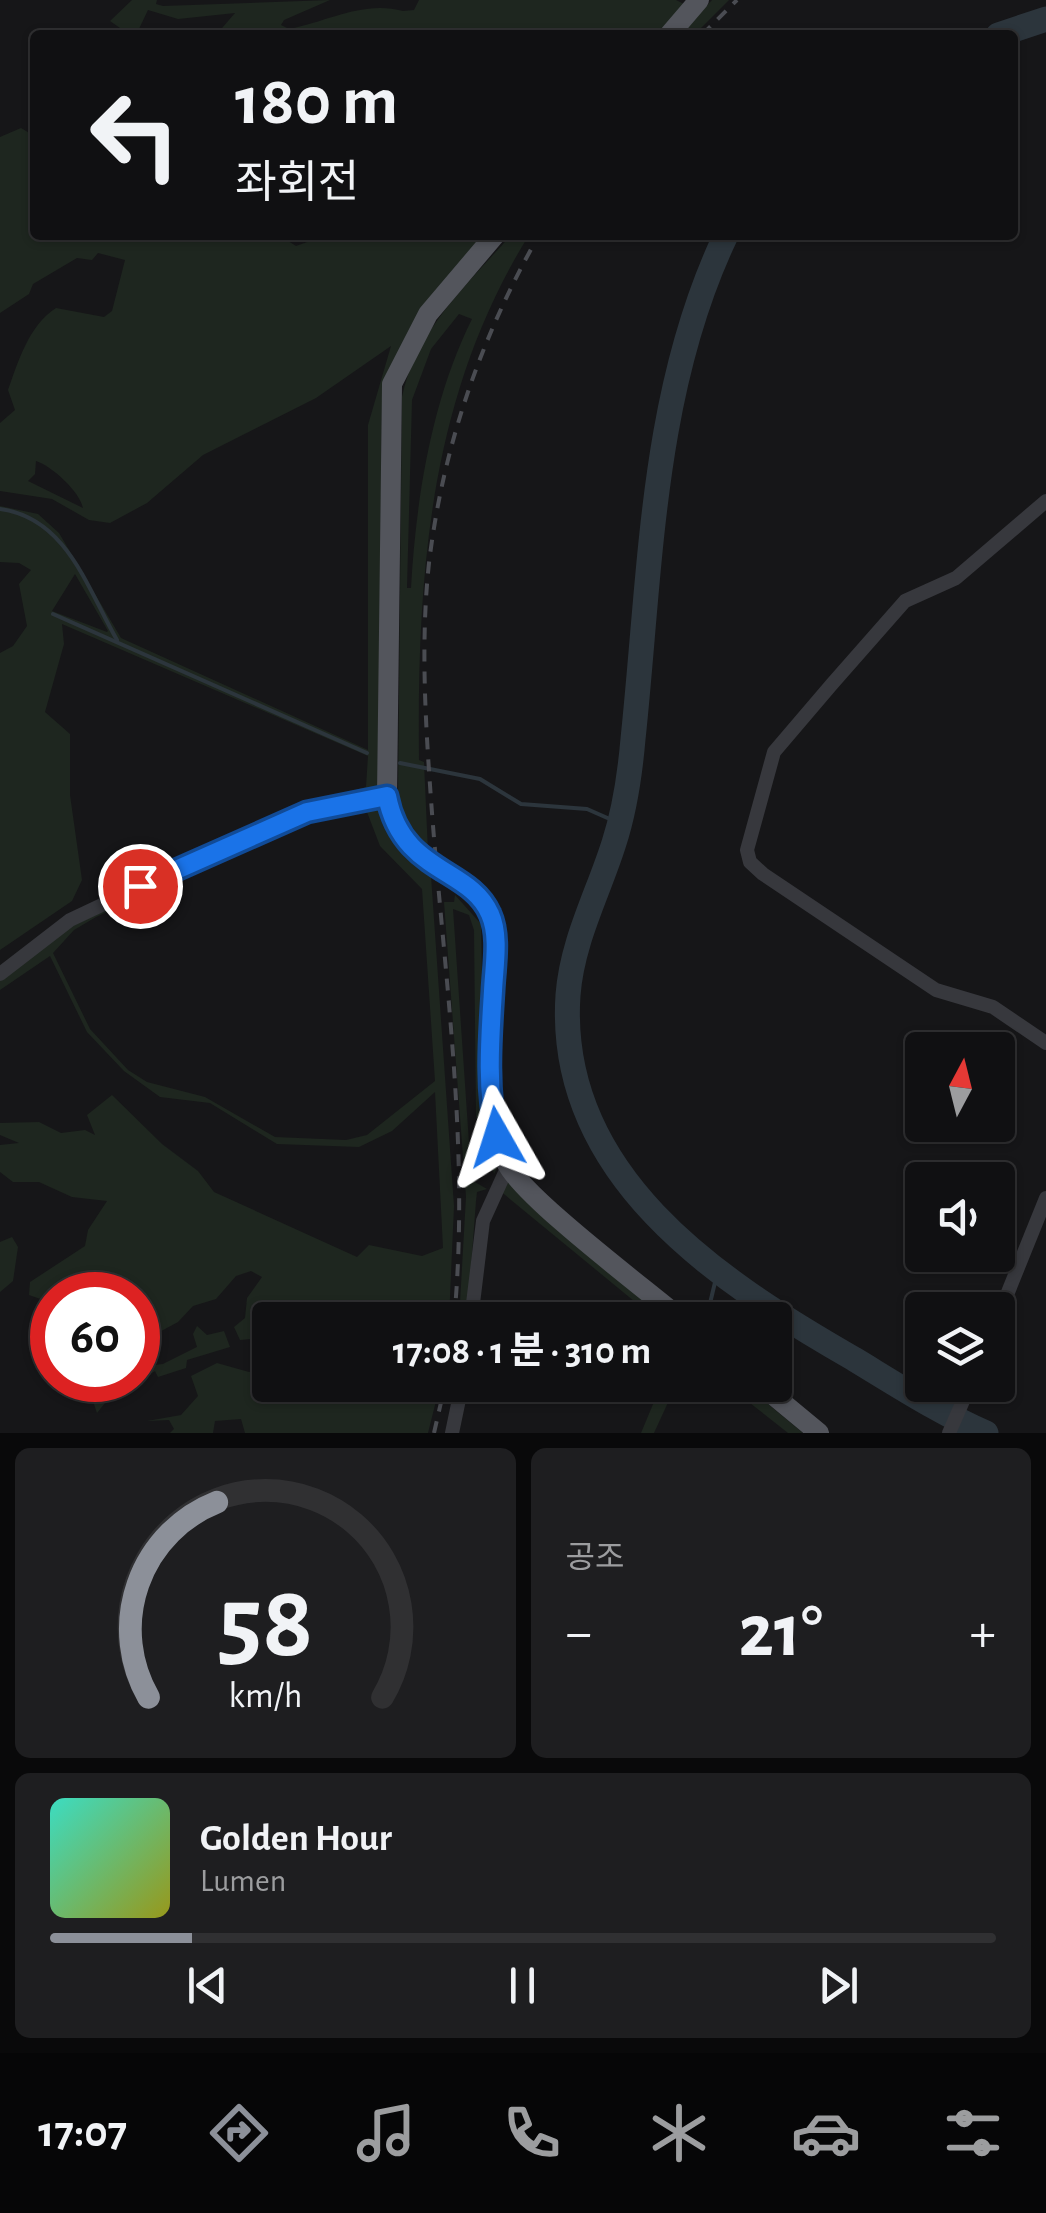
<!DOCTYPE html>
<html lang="ko">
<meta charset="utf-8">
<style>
:root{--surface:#101012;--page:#1e1e20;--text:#f1f3f6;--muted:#9c9d9f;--line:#303032;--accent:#8c9099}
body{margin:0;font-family:"Alegreya Sans","Noto Sans KR",sans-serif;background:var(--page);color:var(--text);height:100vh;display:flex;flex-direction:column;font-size:38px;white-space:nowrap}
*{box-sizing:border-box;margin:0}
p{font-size:32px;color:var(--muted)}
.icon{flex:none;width:55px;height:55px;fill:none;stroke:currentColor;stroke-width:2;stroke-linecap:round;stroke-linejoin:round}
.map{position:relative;height:1433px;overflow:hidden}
.drawer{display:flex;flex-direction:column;gap:15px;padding:15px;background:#09090a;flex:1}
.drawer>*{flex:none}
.hud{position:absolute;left:30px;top:30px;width:988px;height:210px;border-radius:10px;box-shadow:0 2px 8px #0004,0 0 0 2px var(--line);background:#101012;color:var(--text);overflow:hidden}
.needle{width:65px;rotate:7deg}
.controls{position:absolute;left:905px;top:1032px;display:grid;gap:20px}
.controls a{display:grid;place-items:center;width:110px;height:110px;border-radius:10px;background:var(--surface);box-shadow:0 2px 8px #0004,0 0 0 2px var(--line);font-size:50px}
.speed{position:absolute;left:30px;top:1272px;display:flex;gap:20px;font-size:50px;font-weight:700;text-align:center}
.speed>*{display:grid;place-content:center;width:130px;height:130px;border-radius:50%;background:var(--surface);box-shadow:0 2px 8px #0004,0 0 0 2px var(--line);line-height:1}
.speed .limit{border:15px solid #d22;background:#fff;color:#111}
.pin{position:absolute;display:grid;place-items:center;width:85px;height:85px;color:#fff;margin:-42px;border:5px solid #fff;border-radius:50%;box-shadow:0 2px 10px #0007}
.me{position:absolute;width:110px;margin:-55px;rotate:354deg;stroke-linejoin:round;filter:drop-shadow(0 0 8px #0008)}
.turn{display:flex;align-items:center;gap:35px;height:210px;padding:0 40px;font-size:45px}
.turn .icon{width:130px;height:130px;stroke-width:2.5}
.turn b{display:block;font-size:70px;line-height:85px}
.big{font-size:75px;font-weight:700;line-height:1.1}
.drawer .widget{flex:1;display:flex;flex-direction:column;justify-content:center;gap:15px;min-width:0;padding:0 35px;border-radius:15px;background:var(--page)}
.drawer .dial{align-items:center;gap:0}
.dial svg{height:260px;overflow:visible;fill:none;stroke:var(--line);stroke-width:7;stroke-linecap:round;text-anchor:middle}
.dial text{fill:var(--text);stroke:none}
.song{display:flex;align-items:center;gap:30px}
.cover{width:120px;height:120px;border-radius:15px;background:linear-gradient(135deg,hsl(170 70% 55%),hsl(60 70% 35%))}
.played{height:10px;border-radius:5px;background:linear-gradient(90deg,var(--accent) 15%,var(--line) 15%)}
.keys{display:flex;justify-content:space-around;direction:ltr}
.heat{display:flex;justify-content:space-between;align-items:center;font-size:55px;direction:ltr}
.drawer .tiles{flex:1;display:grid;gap:15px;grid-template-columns:1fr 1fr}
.widget:last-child{grid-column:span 2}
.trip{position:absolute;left:252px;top:1302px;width:540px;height:100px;border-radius:10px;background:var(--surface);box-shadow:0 2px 8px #0004,0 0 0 2px var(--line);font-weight:700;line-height:100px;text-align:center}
.tab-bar{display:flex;height:160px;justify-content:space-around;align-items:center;background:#060607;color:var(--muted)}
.tab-bar .icon{width:70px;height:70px}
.tab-bar .current{color:var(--accent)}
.tab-bar b{font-size:45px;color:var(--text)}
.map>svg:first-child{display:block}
</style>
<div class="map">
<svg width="1046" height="1433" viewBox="0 0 1046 1433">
<rect width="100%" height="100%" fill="#161618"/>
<!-- green -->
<g fill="#1e261f" fill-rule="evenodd">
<path d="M132 0H157L156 4 163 6 330 0 284 20 281 25 289 29C329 21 364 0 403 11L414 10 419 0H676L684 4 657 35H216L235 13 178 19 148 10 138 31 130 35 110 21Z"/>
<path d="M712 0H729L694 35H681Z"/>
<path d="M21 128 31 134 35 131V235H279L296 246 327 235H484C440 287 400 330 382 398L378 787 201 852 295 807 366 787 368 756 62 624 64 644 45 712 70 734V795L82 880 72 901 0 950V653L13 646 27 626 19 584 31 570 19 563 0 562V506L38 514 59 533 121 638 368 750V425L391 346 316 398 203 455 147 503 110 523 89 520 52 499 0 491V423L15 410 8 390C18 362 29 325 56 308L104 317 112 311 125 260 98 253 92 260 77 258 33 284 29 294 0 313V137ZM36 461C52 466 80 492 83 508L28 481 35 474ZM75 574 108 631 107 632 52 611Z"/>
<path d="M511 235H529C429 396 417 576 419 760L424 762 428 852 401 813 398 795 402 397C416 330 467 285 511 235ZM459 314 472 319C432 399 416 498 411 588H407L412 400 431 349Z"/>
<path d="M368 803 378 805C385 836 404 860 431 876L454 1206 449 1320H270V1357L262 1359 261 1338 240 1340 234 1327 245 1318 247 1298 262 1277 251 1271 236 1276 216 1299 193 1306 178 1322 152 1336 154 1324 145 1321 138 1295H52V1303L29 1295 30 1282 85 1246 88 1230 107 1201 72 1197 39 1182H13L0 1172V1145L19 1143 0 1135V1123L39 1122 61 1133 85 1130 95 1135 87 1115 112 1095 162 1144 198 1171 214 1192 357 1257 369 1245 422 1256 443 1248 435 1092 392 1131 359 1147 277 1144 210 1103 160 1097 124 1071 87 1032 50 956 0 990V978L68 928 292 821ZM348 812H367L380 846 422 889 435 1081 367 1135 346 1140 275 1137 205 1097 147 1082 128 1070 90 1029 53 953 74 930 96 917 265 838Z"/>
<path d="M455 895 481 924 485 1125 497 1168 494 1174 476 1116 474 930 469 915 453 909 470 1157 473 1181 487 1189 477 1192 476 1201 467 1320H459L466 1197 444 902H454Z"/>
<path d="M506 1183H510L668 1320H657L499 1190Z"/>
<path d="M12 1237 18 1247 13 1281 0 1292V1242Z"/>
<path d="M197 1326 207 1335 224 1331 230 1347 187 1360 186 1368 158 1377 155 1371 132 1386 116 1389 97 1413 90 1392 105 1389 107 1380H138V1367L163 1364 197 1347 193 1334Z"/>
<path d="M217 1363 249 1372 270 1366V1385H440L428 1433H245L241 1419 215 1421 213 1433H170L174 1429 169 1420 147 1421 181 1415 198 1396 191 1376Z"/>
<path d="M661 1385H676L654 1433H641Z"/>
<path d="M727 1385H745L803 1433H788Z"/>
</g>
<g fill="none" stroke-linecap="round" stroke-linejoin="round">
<!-- stream -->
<g stroke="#2c353c" stroke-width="4">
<path d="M0 509C67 518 87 588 117 640"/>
<path d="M53 614 367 753"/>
<path d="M400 763 480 779 521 804 587 809 612 820 623 816"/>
<path d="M706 1320 717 1274"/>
</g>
<!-- river -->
<g stroke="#2c353c" stroke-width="25">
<path d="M998 35 1046 19"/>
<path d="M726 235C651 392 651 569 633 739 630 774 625 809 614 843 598 894 572 941 568 995 556 1174 716 1280 854 1359 897 1385 940 1413 986 1433"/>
</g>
<!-- street -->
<g stroke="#37383d" stroke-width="14">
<path d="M1046 501 956 578 905 601 832 684 774 752 747 850 750 862 763 874 936 990 993 1007 1046 1043"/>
<path d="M0 974 70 920 248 836 307 812 387 796"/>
<path d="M998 1317 1046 1198"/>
<path d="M471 1320 483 1221 508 1166"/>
<path d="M452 1433 462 1385"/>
<path d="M949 1433 970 1385"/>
</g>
<!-- primary -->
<g stroke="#53555c" stroke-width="20">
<path d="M669 35 699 0"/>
<path d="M495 235 428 314 392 384 387 796C402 874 466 864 490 912 505 943 492 993 492 1026 492 1072 487 1119 506 1162 521 1196 647 1290 682 1320"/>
<path d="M761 1385 819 1433"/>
</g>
<!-- rail -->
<g stroke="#4a4c52" stroke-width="4" stroke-dasharray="12 10" stroke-linecap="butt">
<path d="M702 35 737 0"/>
<path d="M454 1320C470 1152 445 981 432 813 426 731 420 646 429 563 443 446 481 337 539 235"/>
<path d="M434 1433 445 1385"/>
</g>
</g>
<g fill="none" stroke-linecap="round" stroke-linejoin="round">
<!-- route casing -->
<g stroke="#114b97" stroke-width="25">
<path id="route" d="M140 886 307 812 387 796C402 874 470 867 490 914 500 936 494 967 493 991 490 1038 486 1091 497 1137"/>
</g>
<!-- route -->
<use href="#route" stroke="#1a73e8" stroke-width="18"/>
</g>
</svg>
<div class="controls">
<a><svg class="needle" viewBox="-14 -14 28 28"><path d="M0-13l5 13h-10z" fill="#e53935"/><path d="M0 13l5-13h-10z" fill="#9c9d9f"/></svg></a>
<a><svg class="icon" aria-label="sound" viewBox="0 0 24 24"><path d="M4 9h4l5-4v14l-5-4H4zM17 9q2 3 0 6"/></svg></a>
<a><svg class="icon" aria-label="layers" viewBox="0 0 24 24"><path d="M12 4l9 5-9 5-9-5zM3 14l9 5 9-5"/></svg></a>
</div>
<div class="speed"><div class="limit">60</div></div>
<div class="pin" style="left:140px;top:886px;background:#d93025"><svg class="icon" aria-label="arrive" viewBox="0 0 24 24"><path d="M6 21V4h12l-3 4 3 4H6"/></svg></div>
<svg class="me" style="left:497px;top:1137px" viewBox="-20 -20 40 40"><path d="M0-17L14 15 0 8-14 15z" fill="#1a73e8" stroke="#fff" stroke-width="4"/></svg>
<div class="trip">17:08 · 1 분 · 310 m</div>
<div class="hud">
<div class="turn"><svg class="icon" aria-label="left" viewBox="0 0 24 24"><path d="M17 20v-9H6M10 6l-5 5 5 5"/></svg><div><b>180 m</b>좌회전</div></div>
</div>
</div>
<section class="drawer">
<div class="tiles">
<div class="widget dial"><svg viewBox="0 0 100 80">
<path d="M14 69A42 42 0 1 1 86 69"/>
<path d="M14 69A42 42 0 0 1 35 9" stroke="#8c9099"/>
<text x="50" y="56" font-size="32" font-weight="700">58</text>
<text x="50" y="72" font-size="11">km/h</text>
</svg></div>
<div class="widget"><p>공조</p>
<div class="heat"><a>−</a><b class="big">21°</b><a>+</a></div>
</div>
<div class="widget">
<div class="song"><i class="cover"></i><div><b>Golden Hour</b><p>Lumen</p></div></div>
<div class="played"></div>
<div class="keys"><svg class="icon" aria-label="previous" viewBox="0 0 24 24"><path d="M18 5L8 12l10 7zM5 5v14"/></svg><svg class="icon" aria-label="pause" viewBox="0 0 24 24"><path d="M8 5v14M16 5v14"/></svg><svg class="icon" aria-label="next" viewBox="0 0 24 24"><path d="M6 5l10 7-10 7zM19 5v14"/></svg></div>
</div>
</div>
</section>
<nav class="tab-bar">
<b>17:07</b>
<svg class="icon current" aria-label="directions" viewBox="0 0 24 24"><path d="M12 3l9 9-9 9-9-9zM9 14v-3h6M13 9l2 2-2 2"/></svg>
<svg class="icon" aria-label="music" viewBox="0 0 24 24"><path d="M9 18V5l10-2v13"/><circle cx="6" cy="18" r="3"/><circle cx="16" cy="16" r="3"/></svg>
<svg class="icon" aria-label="phone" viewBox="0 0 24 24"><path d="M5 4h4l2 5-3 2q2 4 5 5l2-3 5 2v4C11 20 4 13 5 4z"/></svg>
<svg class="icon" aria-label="climate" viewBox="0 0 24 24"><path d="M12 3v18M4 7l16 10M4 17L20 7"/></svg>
<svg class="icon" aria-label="car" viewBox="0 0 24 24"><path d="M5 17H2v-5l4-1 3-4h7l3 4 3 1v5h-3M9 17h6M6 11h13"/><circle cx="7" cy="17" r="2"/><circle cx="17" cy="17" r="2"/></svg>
<svg class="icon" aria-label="filters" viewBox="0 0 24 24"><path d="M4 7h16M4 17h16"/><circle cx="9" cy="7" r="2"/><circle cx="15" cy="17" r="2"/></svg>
</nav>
